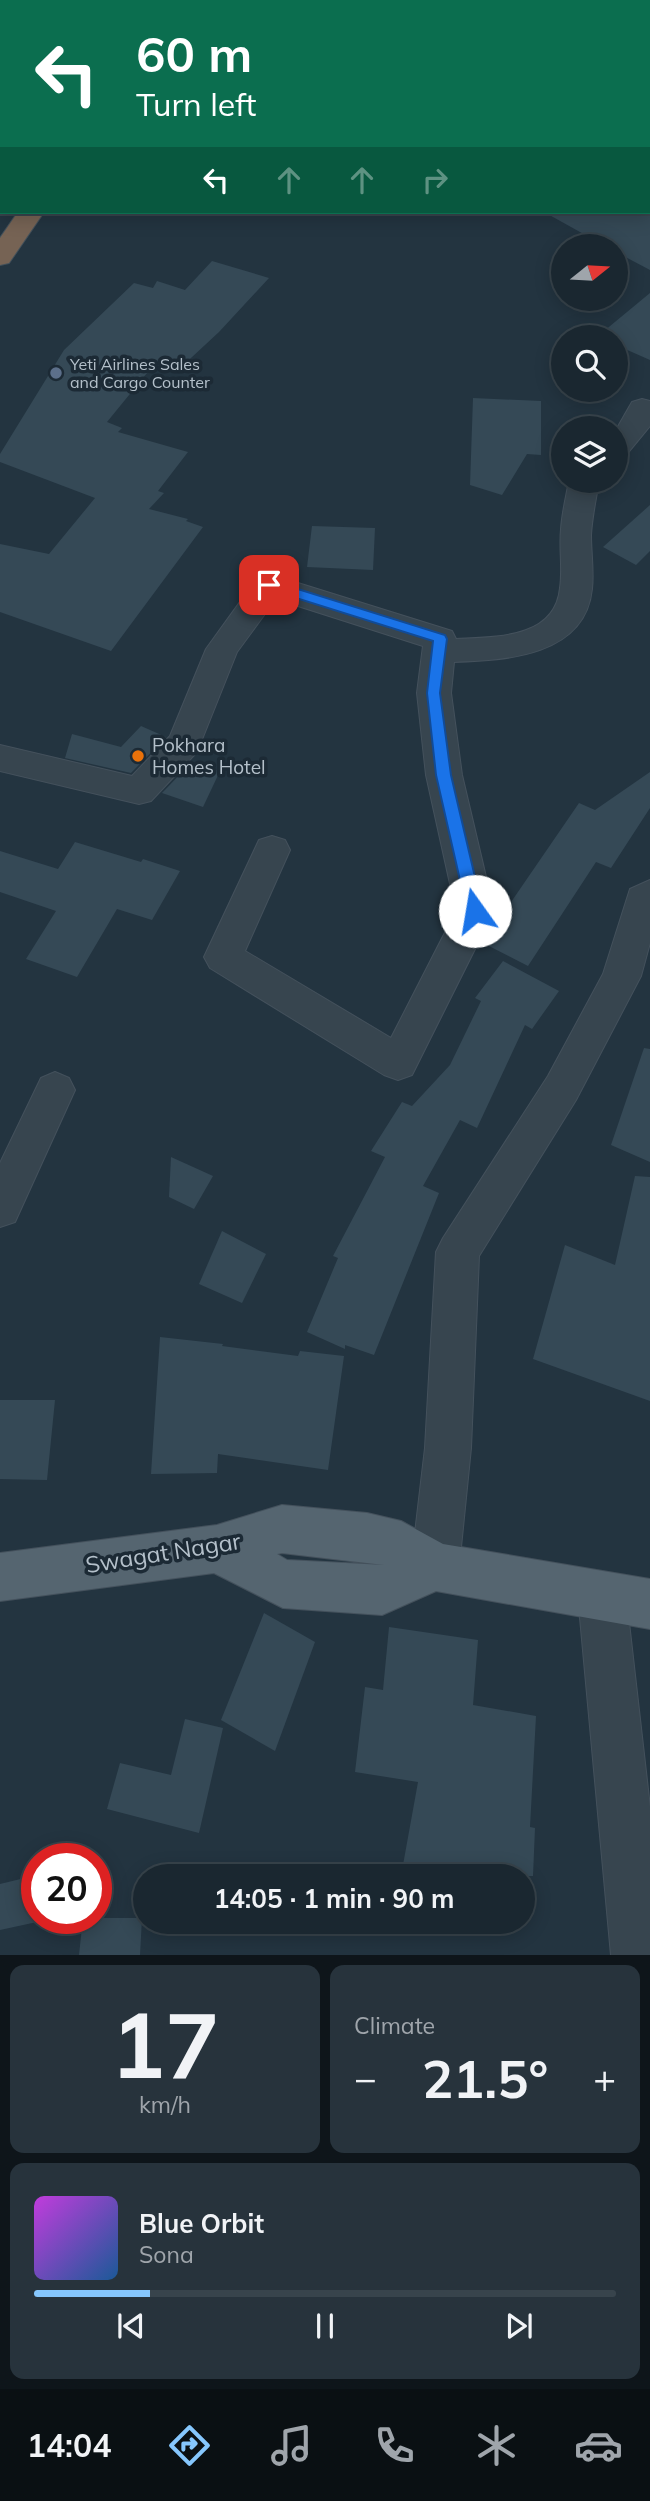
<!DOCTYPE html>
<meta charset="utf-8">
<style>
:root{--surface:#1a2730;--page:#27333c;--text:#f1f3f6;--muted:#9fa5ab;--line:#38444c;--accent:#86c7fd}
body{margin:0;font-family:Mulish,sans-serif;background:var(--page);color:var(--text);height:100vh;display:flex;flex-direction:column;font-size:26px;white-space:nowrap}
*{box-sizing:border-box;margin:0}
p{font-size:23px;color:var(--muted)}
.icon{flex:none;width:38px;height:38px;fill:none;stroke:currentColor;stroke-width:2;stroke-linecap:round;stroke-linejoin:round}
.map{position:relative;height:1955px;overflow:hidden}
.details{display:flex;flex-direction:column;gap:10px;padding:10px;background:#0e151a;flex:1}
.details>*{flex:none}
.banner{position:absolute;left:0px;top:0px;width:651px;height:214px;box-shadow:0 4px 18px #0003,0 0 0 2px var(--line);background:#0b6e4f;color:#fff;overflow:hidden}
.needle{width:46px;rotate:72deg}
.tools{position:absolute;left:551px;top:234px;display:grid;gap:14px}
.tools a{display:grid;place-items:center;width:77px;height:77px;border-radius:50%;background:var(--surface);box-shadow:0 4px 18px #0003,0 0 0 2px var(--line);font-size:35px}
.speed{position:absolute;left:21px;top:1843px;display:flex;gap:14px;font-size:35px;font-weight:700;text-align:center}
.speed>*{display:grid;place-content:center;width:91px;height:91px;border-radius:50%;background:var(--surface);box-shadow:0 4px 18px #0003,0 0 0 2px var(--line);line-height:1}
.speed .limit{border:10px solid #d22;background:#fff;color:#111}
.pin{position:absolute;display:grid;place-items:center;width:60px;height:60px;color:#fff;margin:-30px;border-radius:14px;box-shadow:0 4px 10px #0006}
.me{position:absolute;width:77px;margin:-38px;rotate:347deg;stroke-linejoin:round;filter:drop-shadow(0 0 5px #0008)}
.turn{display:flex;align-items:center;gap:24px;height:147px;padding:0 21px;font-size:32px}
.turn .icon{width:91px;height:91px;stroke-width:2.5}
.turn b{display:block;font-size:49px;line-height:60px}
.lanes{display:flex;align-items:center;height:66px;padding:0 21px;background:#0003;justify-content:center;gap:35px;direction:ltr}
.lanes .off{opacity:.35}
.big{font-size:52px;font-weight:700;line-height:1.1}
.details .tile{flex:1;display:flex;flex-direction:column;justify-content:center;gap:10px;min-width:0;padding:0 24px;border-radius:14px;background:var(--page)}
.details .dial{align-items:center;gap:0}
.dial b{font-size:91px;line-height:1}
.song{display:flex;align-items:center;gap:21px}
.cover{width:84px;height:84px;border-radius:10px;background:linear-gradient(135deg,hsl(290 70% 55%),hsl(210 70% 35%))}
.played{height:7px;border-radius:4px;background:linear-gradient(90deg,var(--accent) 20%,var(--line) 20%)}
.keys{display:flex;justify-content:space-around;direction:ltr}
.heat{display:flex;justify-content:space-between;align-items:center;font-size:38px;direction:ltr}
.details .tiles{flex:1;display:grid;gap:10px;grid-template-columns:1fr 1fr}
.tile:last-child{grid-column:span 2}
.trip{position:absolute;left:133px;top:1864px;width:402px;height:70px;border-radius:35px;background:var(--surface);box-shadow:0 4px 18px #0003,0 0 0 2px var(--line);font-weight:700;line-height:70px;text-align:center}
.tab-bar{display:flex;height:112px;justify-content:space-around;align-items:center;background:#0a1013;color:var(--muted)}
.tab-bar .icon{width:49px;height:49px}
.tab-bar .on{color:var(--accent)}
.tab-bar b{font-size:32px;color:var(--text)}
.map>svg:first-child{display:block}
</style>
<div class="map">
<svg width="650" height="1955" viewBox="0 0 650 1955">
<rect width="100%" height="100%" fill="#233440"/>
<!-- building -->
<g fill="#354956">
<path d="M544 212H650V270L616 252V247H607Z"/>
<path d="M212 261 269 278 219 332 178 370 156 362 107 422 122 428 118 432 188 452 158 491 164 493 149 509 188 519 186 521 203 527 111 651 0 612V544L49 554 95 498 0 462V454L64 350 134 283 153 288 157 281 185 290Z"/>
<path d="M650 293V360L616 345V338L598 336Z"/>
<path d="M473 398 541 401V455L527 454 502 495 470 485Z"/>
<path d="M650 505V551L636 565 603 547Z"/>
<path d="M312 526 375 528 373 570 307 567Z"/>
<path d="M141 726 166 737 131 773 65 758 72 734 121 747Z"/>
<path d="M190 764 220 771 203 807 162 793Z"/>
<path d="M650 772V808L611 868 596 862 528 966 483 943 579 803 595 810Z"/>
<path d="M75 842 141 862 143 859 180 871 152 920 117 909 77 977 26 959 56 911 0 892V851L58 869Z"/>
<path d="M503 961 559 991 532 1029 525 1025 477 1128 460 1120 423 1186 439 1193 374 1355 345 1345V1349L307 1332 338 1258 333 1256 385 1157 371 1151 402 1102 412 1106 450 1065 481 1001 475 998Z"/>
<path d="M644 1048 650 1049V1162L611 1145Z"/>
<path d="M171 1157 213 1176 194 1209 169 1197Z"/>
<path d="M635 1176 650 1177V1401L533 1359 565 1245 615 1265Z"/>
<path d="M222 1231 266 1254 242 1303 199 1284Z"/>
<path d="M160 1337 223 1344 222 1346 298 1356 300 1351 344 1356 328 1470 218 1454 217 1473 151 1474Z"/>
<path d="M0 1400H55L47 1480 0 1479Z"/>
<path d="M264 1613 315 1642 275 1751 221 1720Z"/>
<path d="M389 1627 478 1640 473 1705 536 1716 530 1827 535 1828 533 1876H401L418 1782 355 1772 365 1687 383 1690Z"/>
<path d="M185 1719 223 1728 199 1833 107 1809 120 1763 171 1775Z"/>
<path d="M37 1875V1922L0 1930V1884Z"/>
<path d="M83 1918H142L140 1955H79Z"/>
</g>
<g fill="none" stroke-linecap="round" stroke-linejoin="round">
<!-- minor casing -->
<g stroke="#44515c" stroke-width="2">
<g id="minor">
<path d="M31 0H54L55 2H32Z"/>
<rect x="0" y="16" width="2" height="14"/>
<rect x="649" y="102" width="1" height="15"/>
<path d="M642 399 650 401V426L626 455 616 457V430L632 402Z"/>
<path d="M569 481H599C596 499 592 517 591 535 591 553 594 571 592 589 585 656 507 660 454 662L451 693 462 775 494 911 412 1075 398 1080 384 1075 210 968 204 957 259 840 272 836 285 840 290 850 245 951 391 1038 456 911 426 775 417 693 423 646 276 599 237 652 197 752 151 801 139 804 0 771V745L132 776 170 736 206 649 258 577 269 574 452 631 456 639C495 637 555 639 560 588 563 568 559 549 561 529 562 513 566 497 569 481Z"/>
<path d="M650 880V943L641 976 576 1100 479 1256 471 1448 459 1567 452 1584 435 1591 418 1584 411 1567 425 1448 436 1252 443 1238 548 1076 603 974 630 889Z"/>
<path d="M55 1072 69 1078 75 1090 15 1222 0 1227V1163L41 1078Z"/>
<path d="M602 1572 619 1579 626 1596 650 1807V1955H611L578 1596 585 1579Z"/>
</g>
</g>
<!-- major casing -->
<g stroke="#44515c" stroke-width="2">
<path id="major" d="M282 1505 367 1513 401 1521 443 1544 650 1579V1629L436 1591 382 1615 283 1608 214 1573 0 1601V1553L217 1525ZM282 1553 384 1565 287 1560 277 1554Z"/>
</g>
<!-- highway casing -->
<g stroke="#42505a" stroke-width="2">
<g id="highway">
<rect x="153" y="0" width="22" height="2"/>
<path d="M18 212H44L9 263 0 265V238Z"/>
</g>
</g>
<!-- minor -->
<use href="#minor" fill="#37454f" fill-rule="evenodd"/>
<!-- major -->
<use href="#major" fill="#556570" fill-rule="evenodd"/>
<!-- highway -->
<use href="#highway" fill="#766354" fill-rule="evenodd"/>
</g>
<!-- route -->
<path fill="#1a73e8" stroke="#114b97" stroke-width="2" d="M269 580 445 635 447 639 440 693 451 775 483 911 480 915H469L467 911 436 775 427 693 433 641 264 588 262 585Z"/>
<!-- markers -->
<circle fill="#5c6f8a" stroke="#1c2a35" stroke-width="2.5" cx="56" cy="373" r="7"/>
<circle fill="#e8710a" stroke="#1c2a35" stroke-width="2.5" cx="138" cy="756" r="7"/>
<g text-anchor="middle" stroke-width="7" stroke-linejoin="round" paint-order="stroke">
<!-- far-poi labels -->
<g font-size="16" fill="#b4c0ca" stroke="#1c2a35" text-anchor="start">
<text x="70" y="370">Yeti Airlines Sales<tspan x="70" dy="18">and Cargo Counter</tspan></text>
</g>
<!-- poi labels -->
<g font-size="19" fill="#b4c0ca" stroke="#1c2a35" text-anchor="start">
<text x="152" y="752">Pokhara<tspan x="152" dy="22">Homes Hotel</tspan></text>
</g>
<!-- near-street labels -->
<g font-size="23" fill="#b4c0ca" stroke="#1c2a35">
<text transform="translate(163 1553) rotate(-9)" y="8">Swagat Nagar</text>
</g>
</g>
</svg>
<div class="tools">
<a><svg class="needle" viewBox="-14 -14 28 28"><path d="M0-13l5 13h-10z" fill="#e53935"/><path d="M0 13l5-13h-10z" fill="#9fa5ab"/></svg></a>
<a><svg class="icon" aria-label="search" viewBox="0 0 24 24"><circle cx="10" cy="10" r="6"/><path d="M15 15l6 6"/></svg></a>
<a><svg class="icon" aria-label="layers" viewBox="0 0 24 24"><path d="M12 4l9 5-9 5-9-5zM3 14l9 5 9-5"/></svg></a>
</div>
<div class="speed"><div class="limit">20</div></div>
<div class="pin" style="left:269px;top:585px;background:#d93025"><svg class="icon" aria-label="arrive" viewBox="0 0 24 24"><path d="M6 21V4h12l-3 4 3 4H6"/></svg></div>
<svg class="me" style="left:475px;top:911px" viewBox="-20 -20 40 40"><circle r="19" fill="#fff"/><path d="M0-13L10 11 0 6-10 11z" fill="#1a73e8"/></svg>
<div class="trip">14:05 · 1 min · 90 m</div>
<div class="banner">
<div class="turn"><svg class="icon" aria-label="left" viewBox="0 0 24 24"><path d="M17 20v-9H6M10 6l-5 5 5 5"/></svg><div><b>60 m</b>Turn left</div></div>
<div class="lanes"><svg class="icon" aria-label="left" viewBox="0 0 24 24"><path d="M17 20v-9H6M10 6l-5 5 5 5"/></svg><svg class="icon off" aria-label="ahead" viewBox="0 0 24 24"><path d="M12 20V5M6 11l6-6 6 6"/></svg><svg class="icon off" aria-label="ahead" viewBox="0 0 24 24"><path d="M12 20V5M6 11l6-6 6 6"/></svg><svg class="icon off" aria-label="right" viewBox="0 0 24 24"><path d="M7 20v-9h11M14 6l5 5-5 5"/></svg></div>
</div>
</div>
<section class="details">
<div class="tiles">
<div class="tile dial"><b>17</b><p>km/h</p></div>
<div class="tile"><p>Climate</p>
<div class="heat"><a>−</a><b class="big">21.5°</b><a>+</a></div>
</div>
<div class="tile">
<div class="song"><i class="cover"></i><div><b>Blue Orbit</b><p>Sona</p></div></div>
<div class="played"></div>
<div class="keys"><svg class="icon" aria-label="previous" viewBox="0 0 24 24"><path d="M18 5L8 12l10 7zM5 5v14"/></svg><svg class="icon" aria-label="pause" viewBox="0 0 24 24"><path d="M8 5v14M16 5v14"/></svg><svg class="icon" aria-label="next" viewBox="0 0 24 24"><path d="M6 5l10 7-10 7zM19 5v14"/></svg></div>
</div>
</div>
</section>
<nav class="tab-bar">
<b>14:04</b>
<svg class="icon on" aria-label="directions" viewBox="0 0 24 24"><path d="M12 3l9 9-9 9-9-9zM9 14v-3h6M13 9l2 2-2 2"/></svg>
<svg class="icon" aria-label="music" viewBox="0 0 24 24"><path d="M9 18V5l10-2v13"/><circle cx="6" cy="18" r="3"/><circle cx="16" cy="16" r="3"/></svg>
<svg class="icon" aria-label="phone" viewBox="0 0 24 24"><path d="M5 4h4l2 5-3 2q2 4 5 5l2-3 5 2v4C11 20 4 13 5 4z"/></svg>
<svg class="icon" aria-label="climate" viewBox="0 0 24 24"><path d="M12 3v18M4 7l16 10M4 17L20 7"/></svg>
<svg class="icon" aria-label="car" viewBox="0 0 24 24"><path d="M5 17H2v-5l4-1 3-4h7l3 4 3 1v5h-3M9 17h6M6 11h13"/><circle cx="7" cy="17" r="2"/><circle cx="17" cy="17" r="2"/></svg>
</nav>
